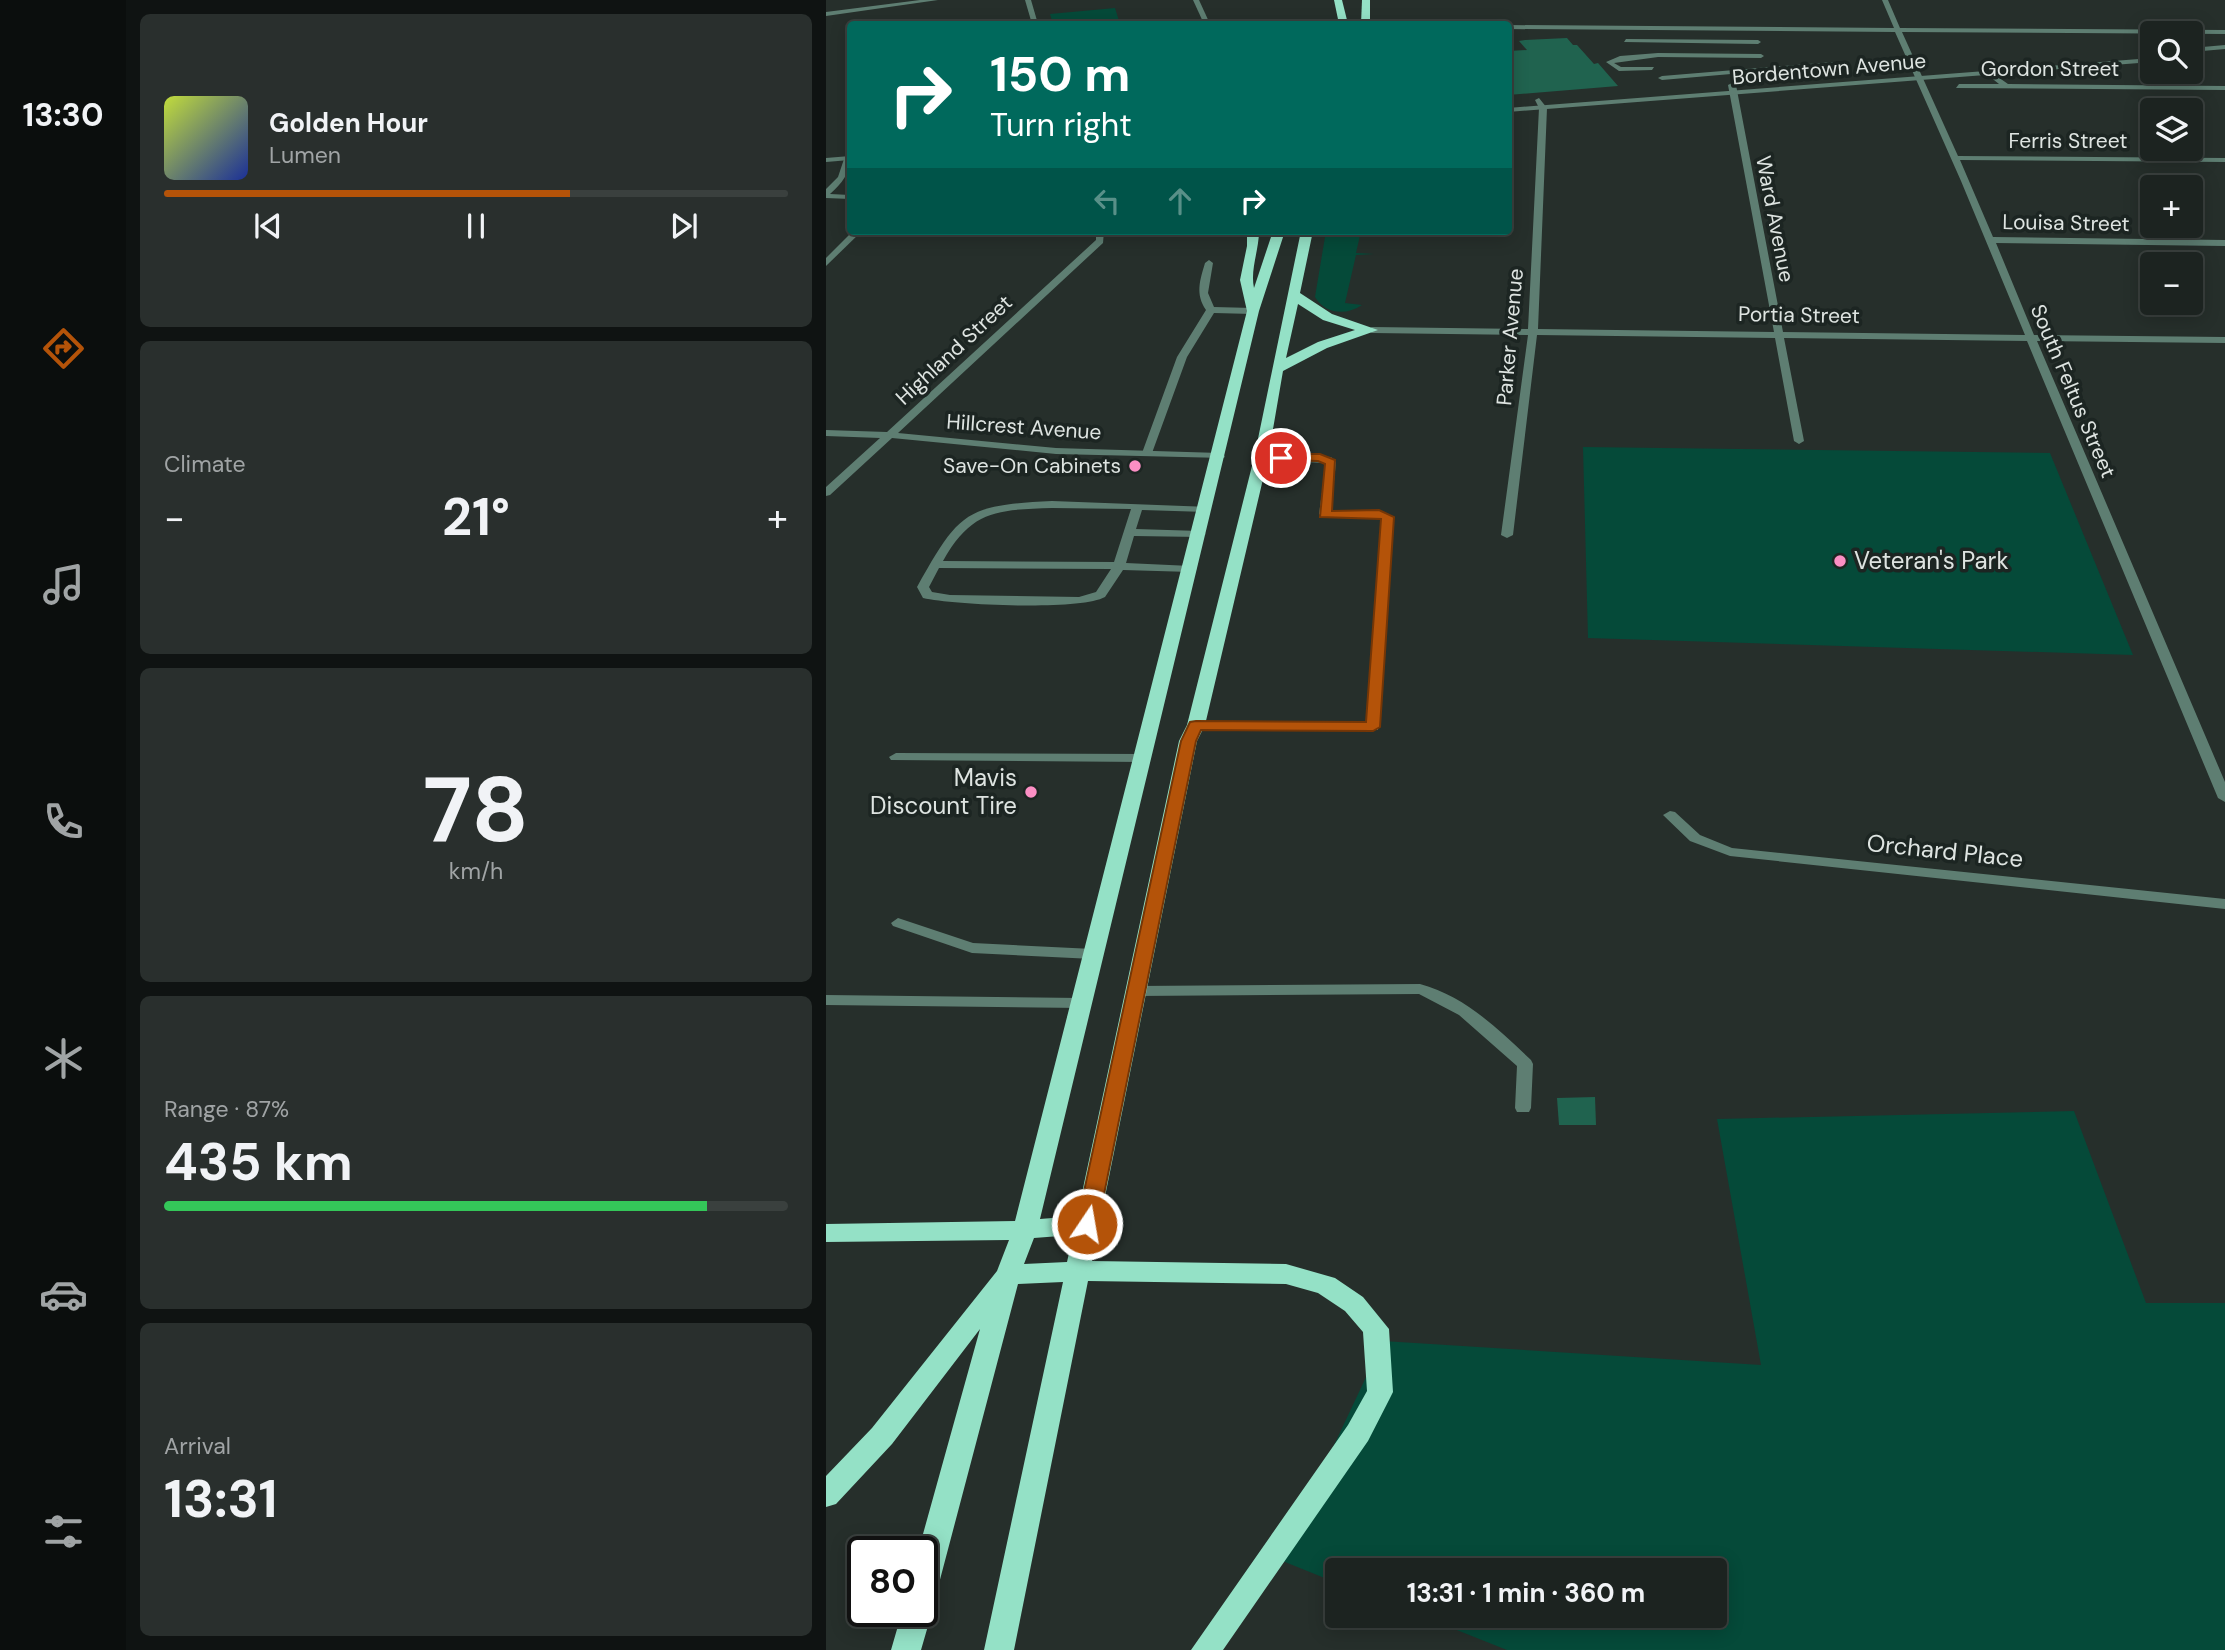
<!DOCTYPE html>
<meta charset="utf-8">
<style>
:root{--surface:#1c2320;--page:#292f2d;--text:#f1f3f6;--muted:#a0a4a5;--line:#3a403e;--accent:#b45309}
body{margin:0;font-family:"DM Sans",sans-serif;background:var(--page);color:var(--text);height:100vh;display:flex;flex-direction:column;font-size:26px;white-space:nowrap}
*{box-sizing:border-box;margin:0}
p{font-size:23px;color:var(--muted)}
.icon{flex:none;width:38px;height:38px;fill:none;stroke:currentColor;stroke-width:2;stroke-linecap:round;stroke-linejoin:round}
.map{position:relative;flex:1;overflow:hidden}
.sheet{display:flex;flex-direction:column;gap:14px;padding:14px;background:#0f1312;width:700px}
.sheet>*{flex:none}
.hud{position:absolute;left:21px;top:21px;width:665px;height:214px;border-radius:7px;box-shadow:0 4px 18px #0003,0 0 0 2px var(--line);background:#00695c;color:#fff;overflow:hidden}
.controls{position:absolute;left:1314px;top:21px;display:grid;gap:14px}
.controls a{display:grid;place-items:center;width:63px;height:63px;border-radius:7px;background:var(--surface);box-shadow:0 4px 18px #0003,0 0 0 2px var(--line);font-size:35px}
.speed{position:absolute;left:21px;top:1536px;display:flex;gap:14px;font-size:35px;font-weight:700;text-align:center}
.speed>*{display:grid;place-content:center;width:91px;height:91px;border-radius:50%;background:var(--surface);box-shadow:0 4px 18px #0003,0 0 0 2px var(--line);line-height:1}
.speed .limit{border:4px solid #111;border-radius:10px;background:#fff;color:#111}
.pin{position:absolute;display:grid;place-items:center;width:60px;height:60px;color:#fff;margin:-30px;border:4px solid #fff;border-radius:50%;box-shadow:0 2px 7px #0007}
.me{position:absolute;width:77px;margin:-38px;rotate:12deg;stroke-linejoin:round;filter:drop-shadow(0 0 5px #0008)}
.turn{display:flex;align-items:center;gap:24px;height:147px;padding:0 28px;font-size:32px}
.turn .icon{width:91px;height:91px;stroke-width:2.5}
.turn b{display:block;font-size:49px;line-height:60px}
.lanes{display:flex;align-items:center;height:66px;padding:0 28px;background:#0003;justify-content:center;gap:35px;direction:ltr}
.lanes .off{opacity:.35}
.big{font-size:52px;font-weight:700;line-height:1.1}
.sheet .tile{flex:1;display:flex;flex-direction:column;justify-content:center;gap:10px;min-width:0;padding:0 24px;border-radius:10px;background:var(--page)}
.sheet .dial{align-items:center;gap:0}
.dial b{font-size:91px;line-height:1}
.song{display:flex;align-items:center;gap:21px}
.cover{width:84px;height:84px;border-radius:10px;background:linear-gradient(135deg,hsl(70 70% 55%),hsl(230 70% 35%))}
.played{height:7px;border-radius:4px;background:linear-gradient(90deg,var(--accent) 65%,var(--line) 65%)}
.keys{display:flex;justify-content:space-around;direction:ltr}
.heat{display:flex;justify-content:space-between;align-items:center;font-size:38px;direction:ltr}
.charge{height:10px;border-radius:5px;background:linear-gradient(90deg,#34c759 87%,var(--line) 0)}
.trip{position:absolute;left:499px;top:1558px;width:402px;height:70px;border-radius:7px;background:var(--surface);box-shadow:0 4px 18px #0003,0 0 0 2px var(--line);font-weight:700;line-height:70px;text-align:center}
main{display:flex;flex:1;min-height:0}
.tab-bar{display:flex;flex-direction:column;width:126px;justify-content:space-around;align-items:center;background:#0b0e0d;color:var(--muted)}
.tab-bar .icon{width:49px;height:49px}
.tab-bar .active{color:var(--accent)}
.tab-bar b{font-size:32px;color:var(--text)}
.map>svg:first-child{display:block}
</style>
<main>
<nav class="tab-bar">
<b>13:30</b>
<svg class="icon active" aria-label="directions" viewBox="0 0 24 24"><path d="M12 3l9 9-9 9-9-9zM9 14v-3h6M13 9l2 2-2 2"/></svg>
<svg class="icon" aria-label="music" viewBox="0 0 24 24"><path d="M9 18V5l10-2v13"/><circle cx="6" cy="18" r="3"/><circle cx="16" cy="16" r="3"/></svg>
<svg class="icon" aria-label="phone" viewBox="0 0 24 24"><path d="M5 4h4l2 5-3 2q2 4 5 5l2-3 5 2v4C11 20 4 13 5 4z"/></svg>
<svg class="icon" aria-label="climate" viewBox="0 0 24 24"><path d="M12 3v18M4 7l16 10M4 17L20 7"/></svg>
<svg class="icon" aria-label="car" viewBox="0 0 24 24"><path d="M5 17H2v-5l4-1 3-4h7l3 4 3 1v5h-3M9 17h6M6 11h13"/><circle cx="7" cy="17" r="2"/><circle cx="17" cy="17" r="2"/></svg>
<svg class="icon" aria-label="filters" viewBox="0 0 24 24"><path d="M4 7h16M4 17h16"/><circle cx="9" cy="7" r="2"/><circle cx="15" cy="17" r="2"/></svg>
</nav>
<section class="sheet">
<div class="tile">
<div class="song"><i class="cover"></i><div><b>Golden Hour</b><p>Lumen</p></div></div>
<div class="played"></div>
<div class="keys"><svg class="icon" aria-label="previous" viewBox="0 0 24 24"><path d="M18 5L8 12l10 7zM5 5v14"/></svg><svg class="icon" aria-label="pause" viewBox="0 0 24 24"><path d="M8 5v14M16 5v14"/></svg><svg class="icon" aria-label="next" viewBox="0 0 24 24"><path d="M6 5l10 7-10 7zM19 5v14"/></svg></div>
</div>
<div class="tile"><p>Climate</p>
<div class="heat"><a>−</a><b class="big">21°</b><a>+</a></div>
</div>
<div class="tile dial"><b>78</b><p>km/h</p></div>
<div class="tile"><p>Range · 87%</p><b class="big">435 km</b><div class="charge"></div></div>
<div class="tile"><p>Arrival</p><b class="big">13:31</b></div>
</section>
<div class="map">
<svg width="1399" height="1650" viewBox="0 0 1399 1650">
<rect width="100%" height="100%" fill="#262f2b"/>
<!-- green -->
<g fill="#054a39">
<path d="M289 8 294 24H227L224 14Z"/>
<path d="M500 231H535L530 253 548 254 530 255 519 303 536 305C520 316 499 314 489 297Z"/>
<path d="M757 447 1224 453 1307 655 762 638Z"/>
<path d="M1248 1111 1320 1303H1399V1650H681L593 1615H889V1570H511V1583L454 1560 557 1341 935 1365 891 1119Z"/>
</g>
<!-- building -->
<g fill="#20634f">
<path d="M741 38 747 45H751L768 64 772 63 792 86 682 95V51L701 50 693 41 699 40Z"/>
<path d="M769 1097 770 1125H733L731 1098Z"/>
</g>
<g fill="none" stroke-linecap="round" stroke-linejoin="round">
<!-- service -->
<g fill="#5e7e72" fill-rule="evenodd">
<path d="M800 39 932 40 935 42 932 44 798 42Z"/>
<path d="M832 53 935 54 938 56 935 58 832 57 788 63 795 67H828L826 70 793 71 780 62 794 56Z"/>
<path d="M1007 62 1009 65 836 80 832 78 836 76Z"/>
<path d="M22 157H24C24 174 16 183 4 194L24 195V199L0 198V189L12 177 18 159Z"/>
<path d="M383 260 387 263 382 293 388 307 427 308 432 311 427 314 388 313 361 357 326 453 325 455H317L316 453 351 357 380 310C369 294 374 280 379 263Z"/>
<path d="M435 455 505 457 510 462 505 511H553L568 517 552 730 370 729 363 725 370 721 541 723 556 519 495 516 493 514 500 463 431 460V456Z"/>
<path d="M226 501 384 507V511L380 512 316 510 310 529 374 531 380 534 374 537 308 536 300 563 365 566 371 569 365 572 297 570 279 597C254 611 127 605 97 598L91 587C133 512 139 505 226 501ZM226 508 305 509 288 562 117 561C146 509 172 510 226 508ZM113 568 285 569 270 592 253 597 124 595 106 592 103 587Z"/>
<path d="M70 753 317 754 324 758 317 762 65 760 63 757Z"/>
<path d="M72 918 147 943 267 949 275 954 267 959 146 953 67 926 65 923Z"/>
<path d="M594 984C639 996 672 1029 705 1060L707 1064 705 1108 703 1112H691L689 1108 691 1066 633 1015 593 994 310 996 305 995 302 991 305 987 310 986Z"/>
<path d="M0 995 255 998 261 999 263 1003 261 1007 255 1008 0 1005Z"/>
</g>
<!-- minor -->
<g fill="#5e7e72" fill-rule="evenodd">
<path d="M94 0H112L0 16V12Z"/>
<path d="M199 0H205L212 24H206Z"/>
<path d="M367 0H373L384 24H378Z"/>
<path d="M1056 0H1062L1074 28 1399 30V34L1076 32 1132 156 1399 158V162L1134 160 1167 237 1399 240V246L1170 243 1208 335 1399 337V343L1211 341 1399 782V802L1392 798 1201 341 958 338 978 441 973 444 968 441 949 338 711 335 687 535 681 538 675 535 702 335 546 333 541 330 546 327 702 329 713 108 709 100 713 98 721 108 712 329 948 332 902 85 906 83 910 85 957 332 1199 335 1135 181 1069 32 682 29V25L1068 28Z"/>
<path d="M1155 65 1182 84 1399 86V90L1130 88 1133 84H1173L1153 68Z"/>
<path d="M27 231H36L0 266V258Z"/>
<path d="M270 231H278L277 243 72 433 230 448 394 453 399 456 398 458 230 454 66 438 4 495 0 496V487L54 438 0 436V430L61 432 270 240Z"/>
<path d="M844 811 849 812 874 835 906 848 1399 899V909L904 856 864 841 837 815Z"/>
</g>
<!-- tertiary -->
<g fill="#5e7e72" fill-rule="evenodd">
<path d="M1399 45V49L1365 52V48Z"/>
<path d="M1326 58V62L682 112V108Z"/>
<path d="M24 156V160L0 162V158Z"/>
</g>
<!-- trunk -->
<g fill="#94e1c6" fill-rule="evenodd">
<path d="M508 0H516L522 24H513Z"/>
<path d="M536 0H544V24H535Z"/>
<path d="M421 231H433C433 250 424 270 428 288L447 231H459L433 311 214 1219 251 1216 353 741 361 725 428 458 475 231H487L474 293 506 314 552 330 501 348 457 371 442 458 379 725 371 741 266 1261 460 1264 509 1278 537 1297 563 1329 567 1392 563 1400 542 1441 397 1650H365L522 1425 541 1391 537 1332 519 1311 492 1293 460 1284 262 1281 188 1650H158L237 1282 192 1284 111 1591 106 1600 101 1602 106 1612 95 1650H65L76 1612H96V1552H92L154 1329 66 1444 10 1504 0 1507V1476L46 1428 171 1271 183 1240 0 1242V1224L189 1221 421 311 414 280 421 246ZM472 304 497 320 529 330 492 342 460 358ZM247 1235 241 1262 198 1264 208 1238Z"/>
</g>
</g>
<!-- route -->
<path fill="#b45309" stroke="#753606" stroke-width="2" d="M455 454H494L509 460 506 511 553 510 568 517 554 727 547 731 375 730 370 741 272 1224 269 1230 261 1232 254 1230 251 1224 355 741 364 722 370 721 540 722 555 519 494 517 499 464 492 461 450 460V455Z"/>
<!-- markers -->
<g fill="#fb8fc4" stroke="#1c2522" stroke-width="2.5">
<circle cx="309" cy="466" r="7"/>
<circle cx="1014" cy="561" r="7"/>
<circle cx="205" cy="792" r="7"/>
</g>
<g text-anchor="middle" stroke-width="7" stroke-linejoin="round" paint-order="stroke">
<!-- far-street labels -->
<g font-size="21" fill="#dee4e1" stroke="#1c2522">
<text transform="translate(1003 69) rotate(-5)" y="7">Bordentown Avenue</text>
<text x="1224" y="76">Gordon Street</text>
<text x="1242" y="148">Ferris Street</text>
<text transform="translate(949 219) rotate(79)" y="7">Ward Avenue</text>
<text transform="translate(1240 223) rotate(1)" y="7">Louisa Street</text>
<text transform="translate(973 315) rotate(1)" y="7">Portia Street</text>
<text transform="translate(684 337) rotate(-85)" y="7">Parker Avenue</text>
<text transform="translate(128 350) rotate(-43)" y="7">Highland Street</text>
<text transform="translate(1247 391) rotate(67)" y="7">South Feltus Street</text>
<text transform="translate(198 427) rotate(4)" y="7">Hillcrest Avenue</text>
</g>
<!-- far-poi labels -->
<g font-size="21" fill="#dee4e1" stroke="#1c2522" text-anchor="end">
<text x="295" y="473">Save-On Cabinets</text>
</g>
<!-- poi labels -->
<g font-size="24" fill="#dee4e1" stroke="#1c2522" text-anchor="start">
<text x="1028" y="569">Veteran's Park</text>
<text x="191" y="786" text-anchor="end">Mavis<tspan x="191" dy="28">Discount Tire</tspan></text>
</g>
<!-- street labels -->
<g font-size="24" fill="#dee4e1" stroke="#1c2522">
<text transform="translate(1119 851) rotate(6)" y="8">Orchard Place</text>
</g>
</g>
</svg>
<div class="controls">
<a><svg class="icon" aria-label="search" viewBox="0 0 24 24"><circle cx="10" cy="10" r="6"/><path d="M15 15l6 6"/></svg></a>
<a><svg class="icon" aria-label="layers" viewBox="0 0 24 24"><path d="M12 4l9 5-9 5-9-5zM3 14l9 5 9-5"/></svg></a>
<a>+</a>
<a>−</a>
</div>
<div class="speed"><div class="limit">80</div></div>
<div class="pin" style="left:455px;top:458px;background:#d93025"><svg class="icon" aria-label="arrive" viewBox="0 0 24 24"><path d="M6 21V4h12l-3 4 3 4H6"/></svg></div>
<svg class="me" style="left:261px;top:1224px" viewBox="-20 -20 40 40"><circle r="17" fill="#b45309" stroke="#fff" stroke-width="3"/><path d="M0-11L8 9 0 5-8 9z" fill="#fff"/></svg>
<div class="trip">13:31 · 1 min · 360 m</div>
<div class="hud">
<div class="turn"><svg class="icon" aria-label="right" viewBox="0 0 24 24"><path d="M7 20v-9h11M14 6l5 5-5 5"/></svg><div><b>150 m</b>Turn right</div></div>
<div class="lanes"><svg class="icon off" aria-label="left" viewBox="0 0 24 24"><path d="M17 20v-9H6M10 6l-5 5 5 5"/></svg><svg class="icon off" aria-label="ahead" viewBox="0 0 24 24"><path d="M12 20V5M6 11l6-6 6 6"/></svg><svg class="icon" aria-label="right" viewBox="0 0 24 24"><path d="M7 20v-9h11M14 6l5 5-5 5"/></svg></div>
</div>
</div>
</main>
